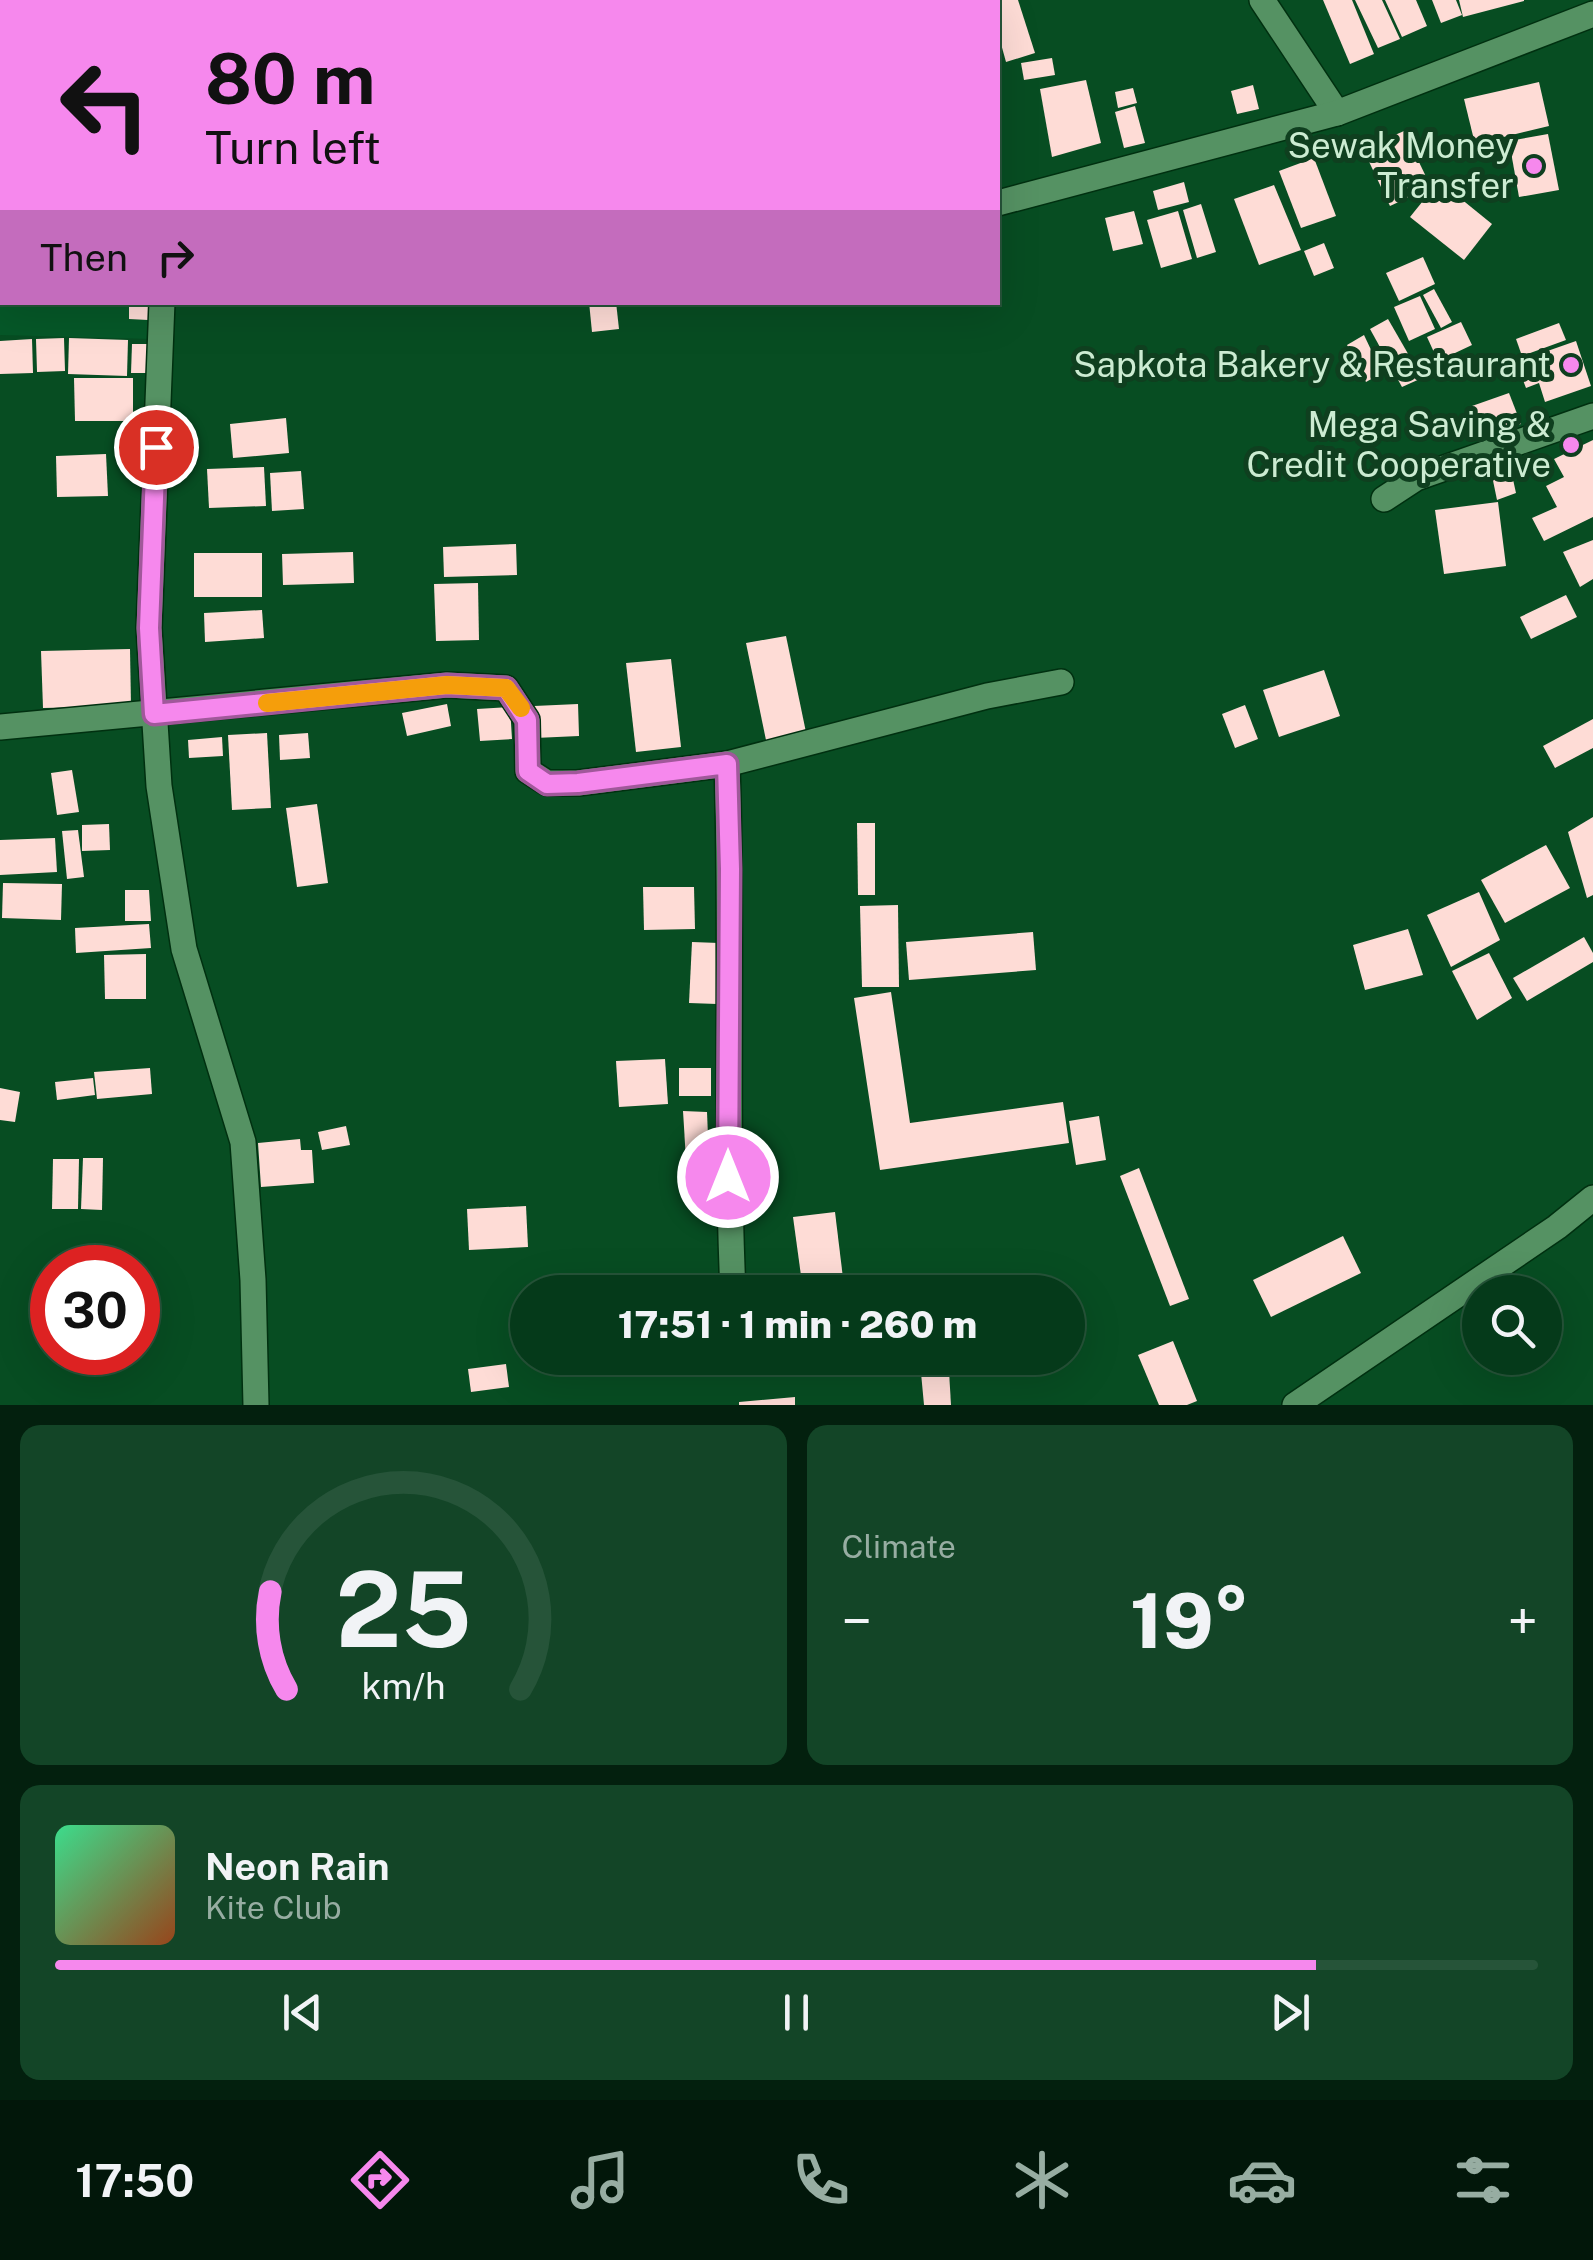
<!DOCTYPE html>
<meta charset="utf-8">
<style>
:root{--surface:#053a1a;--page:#134527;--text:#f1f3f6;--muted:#97ada2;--line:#265439;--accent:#f688ed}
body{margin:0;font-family:"Public Sans",sans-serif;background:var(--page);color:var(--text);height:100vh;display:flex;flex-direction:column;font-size:38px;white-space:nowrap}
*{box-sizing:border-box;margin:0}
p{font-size:32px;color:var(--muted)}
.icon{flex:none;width:55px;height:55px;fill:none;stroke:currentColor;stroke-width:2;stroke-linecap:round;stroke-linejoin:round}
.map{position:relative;height:1405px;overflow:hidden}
.panel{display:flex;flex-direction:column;gap:20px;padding:20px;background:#03200e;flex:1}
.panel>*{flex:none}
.hud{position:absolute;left:0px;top:0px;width:1000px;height:305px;box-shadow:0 10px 40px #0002,0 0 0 2px var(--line);background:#f688ed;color:#111;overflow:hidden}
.controls{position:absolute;left:1462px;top:1275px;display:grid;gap:20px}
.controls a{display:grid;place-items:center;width:100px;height:100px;border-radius:50%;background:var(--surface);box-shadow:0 10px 40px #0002,0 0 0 2px var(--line);font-size:50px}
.speed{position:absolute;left:30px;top:1245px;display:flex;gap:20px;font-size:50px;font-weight:700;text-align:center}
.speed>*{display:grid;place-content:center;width:130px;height:130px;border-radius:50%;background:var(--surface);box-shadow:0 10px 40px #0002,0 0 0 2px var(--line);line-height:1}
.speed .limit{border:15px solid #d22;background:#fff;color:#111}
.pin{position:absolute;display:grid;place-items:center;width:85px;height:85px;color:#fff;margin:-42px;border:5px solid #fff;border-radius:50%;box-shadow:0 2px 10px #0007}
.me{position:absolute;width:110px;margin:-55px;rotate:0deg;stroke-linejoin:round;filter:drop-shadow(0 0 8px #0008)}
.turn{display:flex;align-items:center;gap:35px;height:210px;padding:0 40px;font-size:45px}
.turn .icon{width:130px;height:130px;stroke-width:2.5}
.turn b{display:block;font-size:70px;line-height:85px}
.then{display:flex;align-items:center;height:95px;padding:0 40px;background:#0003;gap:20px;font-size:38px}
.big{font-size:75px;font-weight:800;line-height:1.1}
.panel .tile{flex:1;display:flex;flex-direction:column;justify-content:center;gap:15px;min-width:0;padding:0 35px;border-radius:20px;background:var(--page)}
.panel .dial{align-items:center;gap:0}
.dial svg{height:260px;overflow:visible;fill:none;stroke:var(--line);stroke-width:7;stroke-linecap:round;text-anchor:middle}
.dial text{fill:var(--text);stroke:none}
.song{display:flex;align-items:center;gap:30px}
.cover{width:120px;height:120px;border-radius:15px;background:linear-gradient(135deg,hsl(150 70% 55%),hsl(20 70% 35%))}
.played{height:10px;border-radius:5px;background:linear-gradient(90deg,var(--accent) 85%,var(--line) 85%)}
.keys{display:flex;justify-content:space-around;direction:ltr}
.heat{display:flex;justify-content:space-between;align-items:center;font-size:55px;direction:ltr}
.panel .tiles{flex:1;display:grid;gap:20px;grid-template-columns:1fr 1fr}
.tile:last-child{grid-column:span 2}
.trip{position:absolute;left:510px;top:1275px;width:575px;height:100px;border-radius:50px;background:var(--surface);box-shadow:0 10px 40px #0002,0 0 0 2px var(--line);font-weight:800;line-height:100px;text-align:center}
.menu{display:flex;height:160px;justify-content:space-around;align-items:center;background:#02170a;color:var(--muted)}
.menu .icon{width:70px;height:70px}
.menu .selected{color:var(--accent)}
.menu b{font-size:45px;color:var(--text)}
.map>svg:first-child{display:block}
</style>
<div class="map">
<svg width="1593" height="1405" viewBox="0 0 1593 1405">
<rect width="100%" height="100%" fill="#074d22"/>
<!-- built -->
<path fill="#065828" d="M0 121H2V302L153 303 152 339 0 335Z"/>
<!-- building -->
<g fill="#fedcd6">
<path d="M998 0H1018L1035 53 1006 62 998 33Z"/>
<path d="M1323 0H1352L1374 54 1350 64Z"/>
<path d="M1355 0H1382L1400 39 1378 48Z"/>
<path d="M1385 0H1416L1427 26 1402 37Z"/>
<path d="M1432 0H1456L1462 15 1441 23Z"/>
<path d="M1459 0H1524V1L1463 17Z"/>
<path d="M1052 58 1055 75 1024 80 1021 63Z"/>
<path d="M1086 80 1101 143 1052 157 1040 89Z"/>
<path d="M1539 82 1549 126 1475 144 1464 99Z"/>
<path d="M1253 85 1259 109 1237 114 1231 91Z"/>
<path d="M1133 88 1137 103 1118 108 1115 92Z"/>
<path d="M1135 106 1145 143 1124 148 1115 112Z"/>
<path d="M1404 131 1431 187 1390 206 1363 149Z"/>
<path d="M1548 134 1559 190 1519 197 1509 141Z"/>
<path d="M1314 158 1336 216 1301 228 1279 171Z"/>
<path d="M1439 181 1492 224 1464 260 1410 217Z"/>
<path d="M1184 182 1189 202 1158 210 1153 191Z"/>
<path d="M1274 185 1301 250 1259 265 1234 199Z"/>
<path d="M1201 204 1216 252 1197 258 1183 210Z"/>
<path d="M1134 211 1143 244 1113 251 1105 218Z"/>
<path d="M1178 211 1192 259 1161 268 1147 220Z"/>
<path d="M1324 243 1334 268 1314 276 1304 251Z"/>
<path d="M1423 257 1435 284 1399 301 1386 273Z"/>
<path d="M1434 289 1452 322 1441 328 1423 295Z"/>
<path d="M1420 296 1435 329 1409 341 1394 307Z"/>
<path d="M129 302H148V320L129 319Z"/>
<path d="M589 302H616L619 329 592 332Z"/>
<path d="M1388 319 1422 378 1402 387 1370 329Z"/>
<path d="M1461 322 1472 345 1438 361 1427 337Z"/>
<path d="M1559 323 1566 340 1522 356 1516 339Z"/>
<path d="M1364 335 1382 373 1366 382 1347 345Z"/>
<path d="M64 338 65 371 37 372 36 339Z"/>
<path d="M69 338 128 340 127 376 68 374Z"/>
<path d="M32 339 33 373 0 374V341Z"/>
<path d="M1576 341 1591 386 1545 402 1539 383 1526 388 1516 362Z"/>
<path d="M132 344H149V373H131Z"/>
<path d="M74 378H133V421H75Z"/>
<path d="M1509 393 1521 424 1483 438 1472 406Z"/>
<path d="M286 418 289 453 233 458 230 424Z"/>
<path d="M1593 440V517L1544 541 1532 518 1557 507 1546 486 1564 477 1554 459Z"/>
<path d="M1507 452 1516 493 1497 500 1489 461Z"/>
<path d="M106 454 108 496 57 497 56 456Z"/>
<path d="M264 467 266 506 209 508 207 469Z"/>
<path d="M301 471 304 509 272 511 270 473Z"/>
<path d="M1498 502 1506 566 1444 574 1435 510Z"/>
<path d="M1593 540V579L1580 587 1563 552Z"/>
<path d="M516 544 517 575 444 577 443 547Z"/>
<path d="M353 552 354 583 283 585 282 554Z"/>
<rect x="194" y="553" width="68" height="44"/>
<path d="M478 583 479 640 436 641 434 584Z"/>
<path d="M1566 595 1577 617 1531 639 1520 617Z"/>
<path d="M262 610 264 638 205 642 204 613Z"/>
<path d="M786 636 807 737 767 745 746 643Z"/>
<path d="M130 649 131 706 43 708 41 651Z"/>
<path d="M671 659 681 747 636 752 626 663Z"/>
<path d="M1324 670 1340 716 1279 737 1263 690Z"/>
<path d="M447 704 451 726 407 736 402 713Z"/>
<path d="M578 704 579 736 535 738 534 706Z"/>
<path d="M1245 705 1258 739 1235 748 1222 714Z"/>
<path d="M510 707 512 739 480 741 477 709Z"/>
<path d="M1593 719V748L1555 768 1543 746Z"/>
<path d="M267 733 271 808 232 810 228 735Z"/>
<path d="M308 733 310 758 280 760 279 735Z"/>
<path d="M222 737 223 756 189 758 188 740Z"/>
<path d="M72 770 79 812 57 815 51 773Z"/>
<path d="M317 804 328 883 297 887 286 808Z"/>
<path d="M1593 817V895L1587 898 1568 832Z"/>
<path d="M857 823H875V895H858Z"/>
<path d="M109 824 110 850 82 851V825Z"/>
<path d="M78 830 84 877 67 879 62 831Z"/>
<path d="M55 838 57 872 0 875V840Z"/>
<path d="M1546 845 1570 888 1505 923 1481 880Z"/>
<path d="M3 883 62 884 61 920 2 918Z"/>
<path d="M643 887H694L695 929 644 930Z"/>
<path d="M125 890H149L151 921H125Z"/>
<path d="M1479 892 1500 940 1451 967 1427 915Z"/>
<path d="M898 905 899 987H862L860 906Z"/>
<path d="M149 924 151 948 76 953 75 928Z"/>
<path d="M1408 929 1423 975 1365 990 1353 945Z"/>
<path d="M1033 932 1036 970 909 980 906 942Z"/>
<path d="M1584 937 1593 953V962L1527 1001 1513 978Z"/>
<path d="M692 942 719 943 717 1004 689 1003Z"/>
<path d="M1489 953 1512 998 1477 1020 1452 971Z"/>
<path d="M146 954V999H105L104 955Z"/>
<path d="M891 992 910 1123 1063 1102 1069 1143 880 1170 854 998Z"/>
<path d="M665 1059 668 1104 619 1107 616 1061Z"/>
<path d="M150 1068 152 1094 97 1099 94 1072Z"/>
<rect x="679" y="1068" width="32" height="28"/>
<path d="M93 1078 95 1095 57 1100 55 1082Z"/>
<path d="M0 1088 20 1092 15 1122 0 1120Z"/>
<path d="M683 1111 707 1112 709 1160H686Z"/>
<path d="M1099 1116 1106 1160 1076 1165 1069 1121Z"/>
<path d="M346 1126 350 1145 322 1150 318 1132Z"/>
<path d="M300 1139 301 1150H312L314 1183 261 1187 258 1143Z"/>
<path d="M83 1158H103L102 1210 81 1209Z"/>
<path d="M53 1159H79L78 1209H52Z"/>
<path d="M1139 1168 1189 1299 1170 1306 1120 1176Z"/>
<path d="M526 1206 528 1247 469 1250 467 1209Z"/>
<path d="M835 1212 843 1278 802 1283 793 1217Z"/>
<path d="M1343 1236 1361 1273 1271 1317 1253 1280Z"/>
<path d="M1173 1341 1197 1401 1187 1405H1159L1138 1355Z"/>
<path d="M506 1364 509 1387 471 1392 468 1369Z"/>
<path d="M949 1371 951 1405H924L921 1373Z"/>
<path d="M795 1397V1405H739V1402Z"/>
</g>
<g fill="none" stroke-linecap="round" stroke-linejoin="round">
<!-- minor casing -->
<g stroke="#003010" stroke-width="28">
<g id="minor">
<path d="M1262 0 1337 113"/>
<path d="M0 104H2"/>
<path d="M998 203 1337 113 1593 14"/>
<path d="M162 302 149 628 159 786 184 949 243 1142 253 1280 256 1405"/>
<path d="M1384 499 1416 478 1593 416"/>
<path d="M0 727 447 685 506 688 527 720 528 771 547 783H578L727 764 987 696 1061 682"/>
<path d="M727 764C733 940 725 1116 733 1292"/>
<path d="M1295 1405 1557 1227 1593 1198"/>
</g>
</g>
<!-- path -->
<path stroke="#70a280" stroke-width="6" stroke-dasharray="8 5" stroke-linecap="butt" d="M599 2 601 0"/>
<!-- minor -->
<use href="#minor" stroke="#559263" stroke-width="25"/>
</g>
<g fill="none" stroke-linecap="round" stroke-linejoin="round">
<!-- route casing -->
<g stroke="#a0589a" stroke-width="25">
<path id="route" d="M156 447 149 628 154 714 447 685 506 688 527 720 528 771 547 784 578 783 727 764 730 869 728 1177"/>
</g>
<!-- route -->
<use href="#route" stroke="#f688ed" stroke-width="18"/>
<!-- slow -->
<path stroke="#f59e0b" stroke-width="18" d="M267 703 447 685 506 688 521 708"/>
</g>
<!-- markers -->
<g fill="#f688ed" stroke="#0f3f1f" stroke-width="4">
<circle cx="1534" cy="166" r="10"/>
<circle cx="1571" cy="365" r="10"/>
<circle cx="1571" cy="445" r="10"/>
</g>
<g text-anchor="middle" stroke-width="10" stroke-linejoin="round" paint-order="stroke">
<!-- poi labels -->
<g font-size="35" fill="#ccecd2" stroke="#0f3f1f" text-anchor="end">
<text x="1514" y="158">Sewak Money<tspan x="1514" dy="40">Transfer</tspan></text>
<text x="1551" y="377">Sapkota Bakery &amp; Restaurant</text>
<text x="1551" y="437">Mega Saving &amp;<tspan x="1551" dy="40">Credit Cooperative</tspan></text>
</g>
</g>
</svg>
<div class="controls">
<a><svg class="icon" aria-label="search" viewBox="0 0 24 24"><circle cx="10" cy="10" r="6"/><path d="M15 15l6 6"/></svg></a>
</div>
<div class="speed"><div class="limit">30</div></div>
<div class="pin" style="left:156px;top:447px;background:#d93025"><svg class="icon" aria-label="arrive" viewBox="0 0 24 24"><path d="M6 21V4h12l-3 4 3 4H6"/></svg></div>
<svg class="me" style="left:728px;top:1177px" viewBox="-20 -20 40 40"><circle r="17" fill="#f688ed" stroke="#fff" stroke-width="3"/><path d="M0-11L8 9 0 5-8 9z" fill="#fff"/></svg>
<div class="trip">17:51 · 1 min · 260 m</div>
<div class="hud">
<div class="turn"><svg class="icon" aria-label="left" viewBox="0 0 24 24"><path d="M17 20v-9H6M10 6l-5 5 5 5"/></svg><div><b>80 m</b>Turn left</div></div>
<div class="then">Then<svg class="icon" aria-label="right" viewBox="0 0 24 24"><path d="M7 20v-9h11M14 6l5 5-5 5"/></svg></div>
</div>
</div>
<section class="panel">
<div class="tiles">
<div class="tile dial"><svg viewBox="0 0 100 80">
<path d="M14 69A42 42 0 1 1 86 69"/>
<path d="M14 69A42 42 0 0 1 9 39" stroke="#f688ed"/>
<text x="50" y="56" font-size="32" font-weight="700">25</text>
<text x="50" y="72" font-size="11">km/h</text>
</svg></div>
<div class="tile"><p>Climate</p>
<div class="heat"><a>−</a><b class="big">19°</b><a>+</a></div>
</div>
<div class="tile">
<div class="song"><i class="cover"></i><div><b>Neon Rain</b><p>Kite Club</p></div></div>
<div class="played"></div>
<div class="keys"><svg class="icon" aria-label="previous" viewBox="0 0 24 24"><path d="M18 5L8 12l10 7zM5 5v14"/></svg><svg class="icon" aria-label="pause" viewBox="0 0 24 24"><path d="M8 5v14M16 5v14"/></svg><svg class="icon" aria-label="next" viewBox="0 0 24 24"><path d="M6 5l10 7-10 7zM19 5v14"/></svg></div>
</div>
</div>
</section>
<nav class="menu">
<b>17:50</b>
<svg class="icon selected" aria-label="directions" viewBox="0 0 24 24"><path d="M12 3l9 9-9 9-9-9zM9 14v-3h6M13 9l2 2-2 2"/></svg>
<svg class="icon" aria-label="music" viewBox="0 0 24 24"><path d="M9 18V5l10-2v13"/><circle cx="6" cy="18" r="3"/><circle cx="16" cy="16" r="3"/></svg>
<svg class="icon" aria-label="phone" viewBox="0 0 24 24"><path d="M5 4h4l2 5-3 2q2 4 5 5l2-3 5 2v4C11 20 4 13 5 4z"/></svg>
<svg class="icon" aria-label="climate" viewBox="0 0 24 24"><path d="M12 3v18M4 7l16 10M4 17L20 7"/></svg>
<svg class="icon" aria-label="car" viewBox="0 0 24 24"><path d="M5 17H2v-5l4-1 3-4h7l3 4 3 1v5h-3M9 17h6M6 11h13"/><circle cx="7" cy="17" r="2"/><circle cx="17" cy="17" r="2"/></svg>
<svg class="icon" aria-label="filters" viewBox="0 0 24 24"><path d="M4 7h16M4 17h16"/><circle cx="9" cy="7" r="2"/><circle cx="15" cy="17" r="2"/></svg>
</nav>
